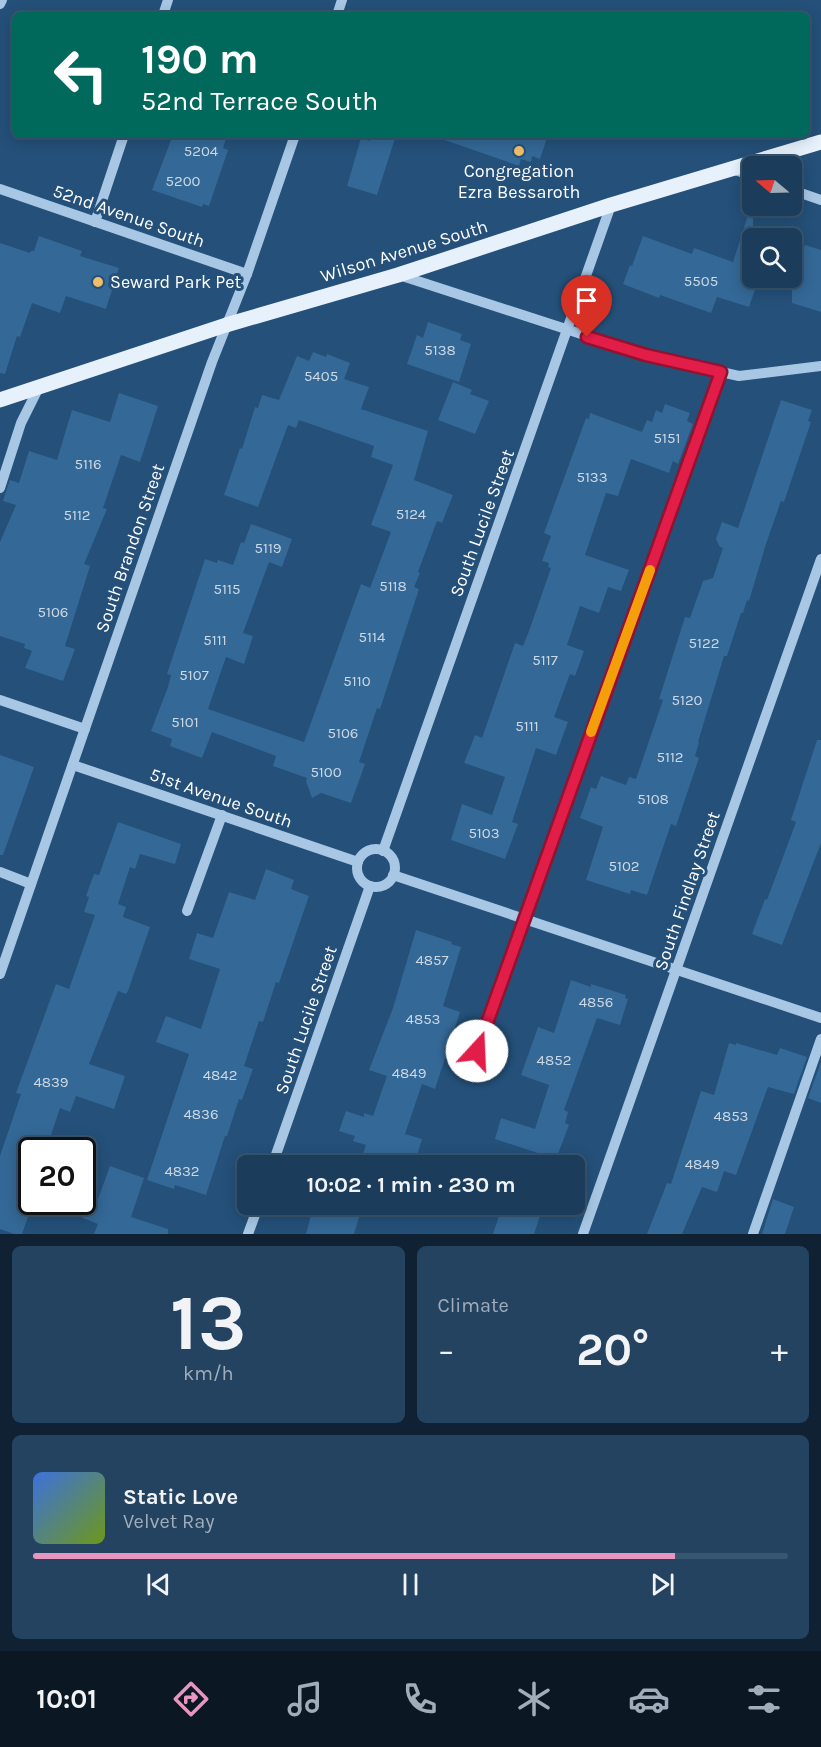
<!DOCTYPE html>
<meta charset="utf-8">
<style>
:root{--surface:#1b3c5b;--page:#244361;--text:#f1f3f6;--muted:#a0adbb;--line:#395671;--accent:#e797bd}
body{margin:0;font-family:Karla,sans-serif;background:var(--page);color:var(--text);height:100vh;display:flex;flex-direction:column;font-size:22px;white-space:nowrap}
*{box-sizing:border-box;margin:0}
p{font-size:20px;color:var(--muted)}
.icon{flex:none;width:33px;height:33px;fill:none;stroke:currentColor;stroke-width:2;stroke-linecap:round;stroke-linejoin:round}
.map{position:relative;height:1234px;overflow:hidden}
.panel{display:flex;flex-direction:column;gap:12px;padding:12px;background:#0f2132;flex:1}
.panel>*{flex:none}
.top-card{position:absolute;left:12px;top:12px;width:798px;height:126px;border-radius:9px;box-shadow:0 3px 15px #0003,0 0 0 2px var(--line);background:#00695c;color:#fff;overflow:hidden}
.needle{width:39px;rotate:289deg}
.fabs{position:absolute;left:742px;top:156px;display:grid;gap:12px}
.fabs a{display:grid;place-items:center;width:60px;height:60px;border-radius:9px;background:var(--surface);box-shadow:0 3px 15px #0003,0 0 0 2px var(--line);font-size:30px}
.speed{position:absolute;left:18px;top:1137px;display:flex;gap:12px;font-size:30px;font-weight:700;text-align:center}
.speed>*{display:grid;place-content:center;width:78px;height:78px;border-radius:50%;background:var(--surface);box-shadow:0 3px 15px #0003,0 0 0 2px var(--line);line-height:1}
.speed .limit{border:3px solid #111;border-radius:9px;background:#fff;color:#111}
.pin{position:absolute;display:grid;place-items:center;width:51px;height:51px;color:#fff;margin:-62px -26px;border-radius:50% 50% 50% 0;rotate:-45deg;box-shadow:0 0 6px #0007}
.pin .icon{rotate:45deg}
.me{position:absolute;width:66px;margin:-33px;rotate:20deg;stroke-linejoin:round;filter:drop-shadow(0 0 4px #0008)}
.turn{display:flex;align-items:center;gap:21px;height:126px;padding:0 30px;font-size:27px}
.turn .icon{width:78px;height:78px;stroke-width:2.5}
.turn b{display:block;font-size:42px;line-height:51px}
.big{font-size:45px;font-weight:700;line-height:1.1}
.panel .widget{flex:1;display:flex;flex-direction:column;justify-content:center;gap:9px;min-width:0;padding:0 21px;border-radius:9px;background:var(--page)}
.panel .dial{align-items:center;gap:0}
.dial b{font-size:78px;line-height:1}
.song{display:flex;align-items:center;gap:18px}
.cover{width:72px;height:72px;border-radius:9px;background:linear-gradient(135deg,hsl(220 70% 55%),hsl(80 70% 35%))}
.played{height:6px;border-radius:3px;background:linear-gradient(90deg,var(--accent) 85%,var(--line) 85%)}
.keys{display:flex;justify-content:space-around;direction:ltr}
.heat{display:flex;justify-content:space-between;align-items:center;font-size:33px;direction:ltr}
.panel .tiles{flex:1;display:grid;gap:12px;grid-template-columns:1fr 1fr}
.widget:last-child{grid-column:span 2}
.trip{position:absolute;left:237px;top:1155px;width:348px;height:60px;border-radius:9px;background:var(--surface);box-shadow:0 3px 15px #0003,0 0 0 2px var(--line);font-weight:700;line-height:60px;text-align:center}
.tabs{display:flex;height:96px;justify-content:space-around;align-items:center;background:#0b1824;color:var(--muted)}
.tabs .icon{width:42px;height:42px}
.tabs .active{color:var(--accent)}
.tabs b{font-size:27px;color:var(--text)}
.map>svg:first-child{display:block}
</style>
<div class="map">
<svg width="821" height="1234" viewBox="0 0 821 1234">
<rect width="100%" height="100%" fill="#245079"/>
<!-- building -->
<g fill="#346896">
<path d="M173 135H227L223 148 228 150 209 206 203 204 202 207 152 190Z"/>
<path d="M371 135H396L377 195 347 186 361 138 370 141Z"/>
<path d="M439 135H548L540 159 532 156 531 162 521 159 519 166 439 138Z"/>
<path d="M749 212 753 213V278H759L749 307 717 297 711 313 660 295 659 298 623 284 630 265 632 266 643 236 692 254 694 248 733 262Z"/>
<path d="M39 236 82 251 80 256 119 268 106 309 66 296 60 313 32 303 20 337 17 336 5 374 0 373V243L30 253 31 251H34Z"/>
<path d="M805 245 821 250V312L792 303V253L801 256Z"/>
<path d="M428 322 462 334 460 340 471 344 459 382 407 364 417 335 423 338Z"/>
<path d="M313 352 326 357 327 354 350 363 344 379 369 387 361 409 428 431 414 480 453 495 442 523 437 521 418 572 420 573 414 587 419 589 380 709 377 708 359 762 365 764 351 803 321 793 312 798 306 781 307 778 273 766 276 756 212 732 202 758 170 746 172 739 151 731 168 687 171 675 167 674 205 559 217 563 218 560 233 565 241 542 244 543 251 524 292 539 282 567 269 562 243 633 253 636 244 664 226 657 208 709 304 742 361 584 370 588 391 532 371 525 393 465 371 457 374 446 299 420 296 428 288 425 258 507 224 495 240 448 242 449 255 407 258 408 262 395 279 400 297 356 309 361Z"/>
<path d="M453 382 472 390 470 394 489 401 475 434 438 420Z"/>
<path d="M119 393 158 406 140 462 121 455 103 508 107 509 84 564 90 566 65 646 75 649 63 681 25 668 32 651 24 648 25 644 0 636V542L16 505 3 501 10 480 19 483 29 451 57 460 72 410 110 422Z"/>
<path d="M781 400 812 410 808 421 811 422 784 502 781 501 766 544 749 601 747 600 743 613H741L727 656H724L698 742H699L695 756 699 758 676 826 671 824 647 895 631 890 630 894 586 880 603 827 580 818 591 787 596 789 601 776 626 785 629 777 636 779 663 700 659 699 685 617 690 618 703 581 713 578 723 548 720 547 716 539 722 522 738 528Z"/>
<path d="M665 404 690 413 687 421 693 424 678 464 673 461 669 473 631 459 618 496 606 493 585 555 629 570 621 591 608 587 599 613 580 606 567 645 584 651 575 676 570 674 554 717 568 722 556 755 536 748 512 822 518 824 505 859 451 840 462 804 492 815 505 777 464 763 475 735 482 738 515 643 523 646 529 631 551 568 548 567 549 563 542 561 551 536 544 533 586 418 589 419 590 413 642 432 647 420 652 422 656 410 662 413Z"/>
<path d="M817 740H821V843L782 945 752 934 765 899 767 900 796 822 791 820Z"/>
<path d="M0 755 34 767 3 855H0Z"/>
<path d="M118 822 181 844 175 864 140 854 135 869 130 867 118 904 126 907 123 917 150 927 128 991 126 994 118 991 89 1064 125 1076 114 1109 76 1096 70 1112 60 1108 46 1150H32V1205L22 1234H14L0 1229V1156L21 1094 16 1093 56 984 69 989 95 915 84 912 89 897 86 896 94 874 99 875Z"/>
<path d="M266 869 294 880 291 889 309 896 279 983 276 982 263 1022 259 1021 244 1066 253 1069 242 1100 239 1099 227 1136H225L206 1195 175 1185 174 1189 147 1180 189 1054 156 1042 166 1016 201 1029 220 969 189 959 197 933 213 938 229 892 255 900Z"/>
<path d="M416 930 452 942 451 944 461 947 443 1006 460 1012 435 1089 422 1084 405 1134 422 1139 414 1166H359L366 1145 353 1141 355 1136 339 1131 346 1111 364 1117V1113L373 1116 387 1076 369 1070 393 1008Z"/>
<path d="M571 980 591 987V984L626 995 625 998 628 999 620 1025 597 1018 564 1110 568 1112 565 1123 569 1125 556 1159 495 1139 501 1118 535 1129 549 1085 521 1075 538 1027 554 1033Z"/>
<path d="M729 1043 736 1045V1043L777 1055 780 1048 807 1057 794 1094 768 1087 736 1175 724 1171 717 1192 702 1187 682 1234H647L667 1183 671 1184 701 1091 714 1095Z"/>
<path d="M821 1062V1103L808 1098Z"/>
<path d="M110 1166 144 1178 131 1217 168 1229V1234H94L98 1224 44 1202H82V1196L97 1202Z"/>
<path d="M773 1199 794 1207 785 1234H762Z"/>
<path d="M314 1204H363L354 1234H306Z"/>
<path d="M503 1204H544L534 1234H493Z"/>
</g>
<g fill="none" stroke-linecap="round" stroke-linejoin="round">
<!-- minor -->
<g stroke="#a7c7e4" stroke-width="10">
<path d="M0 4 2 0"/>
<path d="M163 15 168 0"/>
<path d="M337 15 342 0"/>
<path d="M732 169 753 176"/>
<path d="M0 189 247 274"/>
<path d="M792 190 821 200"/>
<path d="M95 222 124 135"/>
<path d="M399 275 646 355 721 372 739 376 821 366"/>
<path d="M0 488 21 423 39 387"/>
<path d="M0 700 85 729"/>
<path d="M73 765 358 862"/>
<circle cx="376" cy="868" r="19"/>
<path d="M383 851 611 205"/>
<path d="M0 872 31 884"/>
<path d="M393 875 821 1018"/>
<path d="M187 911 222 815"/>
<path d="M0 974 212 362 247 274 295 135"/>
<path d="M477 1051 721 372"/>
<path d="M272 1166 370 886"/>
<path d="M248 1234 259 1204"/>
<path d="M583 1234 821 559"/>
<path d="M753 1234 821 1039"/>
</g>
<!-- major -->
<path stroke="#e6f1fc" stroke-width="15" d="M0 400 226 325 398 275 611 205 821 142"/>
</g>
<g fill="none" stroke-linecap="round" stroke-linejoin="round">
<!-- route casing -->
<g stroke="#92132f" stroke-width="15">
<path id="route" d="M477 1051 721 372 646 355 587 337"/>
</g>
<!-- route -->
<use href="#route" stroke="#e11d48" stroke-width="10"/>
<!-- slow -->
<path stroke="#f59e0b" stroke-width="10" d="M591 732 650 570"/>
</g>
<!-- markers -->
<g fill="#eebe6b" stroke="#245079" stroke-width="2">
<circle cx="519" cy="151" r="6"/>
<circle cx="98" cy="282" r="6"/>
</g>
<g text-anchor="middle" stroke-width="6" stroke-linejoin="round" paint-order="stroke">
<!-- number labels -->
<g font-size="15" fill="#ccd9e5">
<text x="201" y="156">5204</text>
<text x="183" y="186">5200</text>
<text x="701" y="286">5505</text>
<text x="440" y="355">5138</text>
<text x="321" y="381">5405</text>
<text x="667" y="443">5151</text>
<text x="88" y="469">5116</text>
<text x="592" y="482">5133</text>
<text x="411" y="519">5124</text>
<text x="77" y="520">5112</text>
<text x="268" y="553">5119</text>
<text x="393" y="591">5118</text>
<text x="227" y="594">5115</text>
<text x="53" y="617">5106</text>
<text x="372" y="642">5114</text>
<text x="215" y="645">5111</text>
<text x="704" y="648">5122</text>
<text x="545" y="665">5117</text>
<text x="194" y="680">5107</text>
<text x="357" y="686">5110</text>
<text x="687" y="705">5120</text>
<text x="185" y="727">5101</text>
<text x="527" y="731">5111</text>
<text x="343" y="738">5106</text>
<text x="670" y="762">5112</text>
<text x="326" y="777">5100</text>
<text x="653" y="804">5108</text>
<text x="484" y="838">5103</text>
<text x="624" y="871">5102</text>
<text x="432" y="965">4857</text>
<text x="596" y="1007">4856</text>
<text x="423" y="1024">4853</text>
<text x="554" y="1065">4852</text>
<text x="409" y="1078">4849</text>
<text x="220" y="1080">4842</text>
<text x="51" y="1087">4839</text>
<text x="201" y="1119">4836</text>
<text x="731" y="1121">4853</text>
<text x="702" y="1169">4849</text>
<text x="182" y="1176">4832</text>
</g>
<!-- poi labels -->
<g font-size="18" fill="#fff" stroke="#245079">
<text x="519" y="177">Congregation<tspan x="519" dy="21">Ezra Bessaroth</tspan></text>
<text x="110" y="288" text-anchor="start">Seward Park Pet</text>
</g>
<!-- street labels -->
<g font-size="18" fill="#fff" stroke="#245079">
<text transform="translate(129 216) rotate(19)" y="6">52nd Avenue South</text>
<text transform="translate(404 251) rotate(-17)" y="6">Wilson Avenue South</text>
<text transform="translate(482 523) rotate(-70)" y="6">South Lucile Street</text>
<text transform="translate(130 548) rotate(-71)" y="6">South Brandon Street</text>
<text transform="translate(221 798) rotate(19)" y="6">51st Avenue South</text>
<text transform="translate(687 891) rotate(-71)" y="6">South Findlay Street</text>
<text transform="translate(306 1020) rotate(-71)" y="6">South Lucile Street</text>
</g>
</g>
</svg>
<div class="fabs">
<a><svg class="needle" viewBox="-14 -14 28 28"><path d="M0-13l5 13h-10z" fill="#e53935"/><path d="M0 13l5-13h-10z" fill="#a0adbb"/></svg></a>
<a><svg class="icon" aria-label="search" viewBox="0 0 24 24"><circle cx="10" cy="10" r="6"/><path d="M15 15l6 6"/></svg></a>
</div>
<div class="speed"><div class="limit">20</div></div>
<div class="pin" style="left:587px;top:337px;background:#d93025"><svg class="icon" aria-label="arrive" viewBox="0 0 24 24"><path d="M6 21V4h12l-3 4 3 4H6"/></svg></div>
<svg class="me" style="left:477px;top:1051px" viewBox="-20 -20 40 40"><circle r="19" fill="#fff"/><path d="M0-13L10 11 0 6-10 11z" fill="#e11d48"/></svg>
<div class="trip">10:02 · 1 min · 230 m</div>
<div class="top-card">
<div class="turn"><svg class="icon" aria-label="left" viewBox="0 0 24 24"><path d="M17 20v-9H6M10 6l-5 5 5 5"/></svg><div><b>190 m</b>52nd Terrace South</div></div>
</div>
</div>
<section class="panel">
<div class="tiles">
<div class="widget dial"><b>13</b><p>km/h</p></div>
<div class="widget"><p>Climate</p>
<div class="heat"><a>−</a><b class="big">20°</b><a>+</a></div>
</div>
<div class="widget">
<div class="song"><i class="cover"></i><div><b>Static Love</b><p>Velvet Ray</p></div></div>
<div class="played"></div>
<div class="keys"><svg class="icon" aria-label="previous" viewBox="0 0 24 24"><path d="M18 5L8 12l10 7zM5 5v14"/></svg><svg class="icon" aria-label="pause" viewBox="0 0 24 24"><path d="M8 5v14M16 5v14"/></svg><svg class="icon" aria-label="next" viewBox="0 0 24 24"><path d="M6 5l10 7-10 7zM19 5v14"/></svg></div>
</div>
</div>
</section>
<nav class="tabs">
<b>10:01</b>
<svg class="icon active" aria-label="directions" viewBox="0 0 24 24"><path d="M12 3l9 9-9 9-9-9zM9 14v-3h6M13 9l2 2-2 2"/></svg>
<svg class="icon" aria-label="music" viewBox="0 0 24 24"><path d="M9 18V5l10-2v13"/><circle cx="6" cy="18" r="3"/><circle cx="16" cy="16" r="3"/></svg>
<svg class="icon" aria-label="phone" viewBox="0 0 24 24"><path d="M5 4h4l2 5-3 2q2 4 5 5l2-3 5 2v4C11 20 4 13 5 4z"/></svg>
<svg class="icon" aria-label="climate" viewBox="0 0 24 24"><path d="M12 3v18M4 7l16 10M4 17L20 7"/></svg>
<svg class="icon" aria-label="car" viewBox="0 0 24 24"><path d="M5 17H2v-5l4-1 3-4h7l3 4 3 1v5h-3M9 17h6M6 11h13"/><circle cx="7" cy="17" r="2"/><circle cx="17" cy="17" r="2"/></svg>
<svg class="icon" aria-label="filters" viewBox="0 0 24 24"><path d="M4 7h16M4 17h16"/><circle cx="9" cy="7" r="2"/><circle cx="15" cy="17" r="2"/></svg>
</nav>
